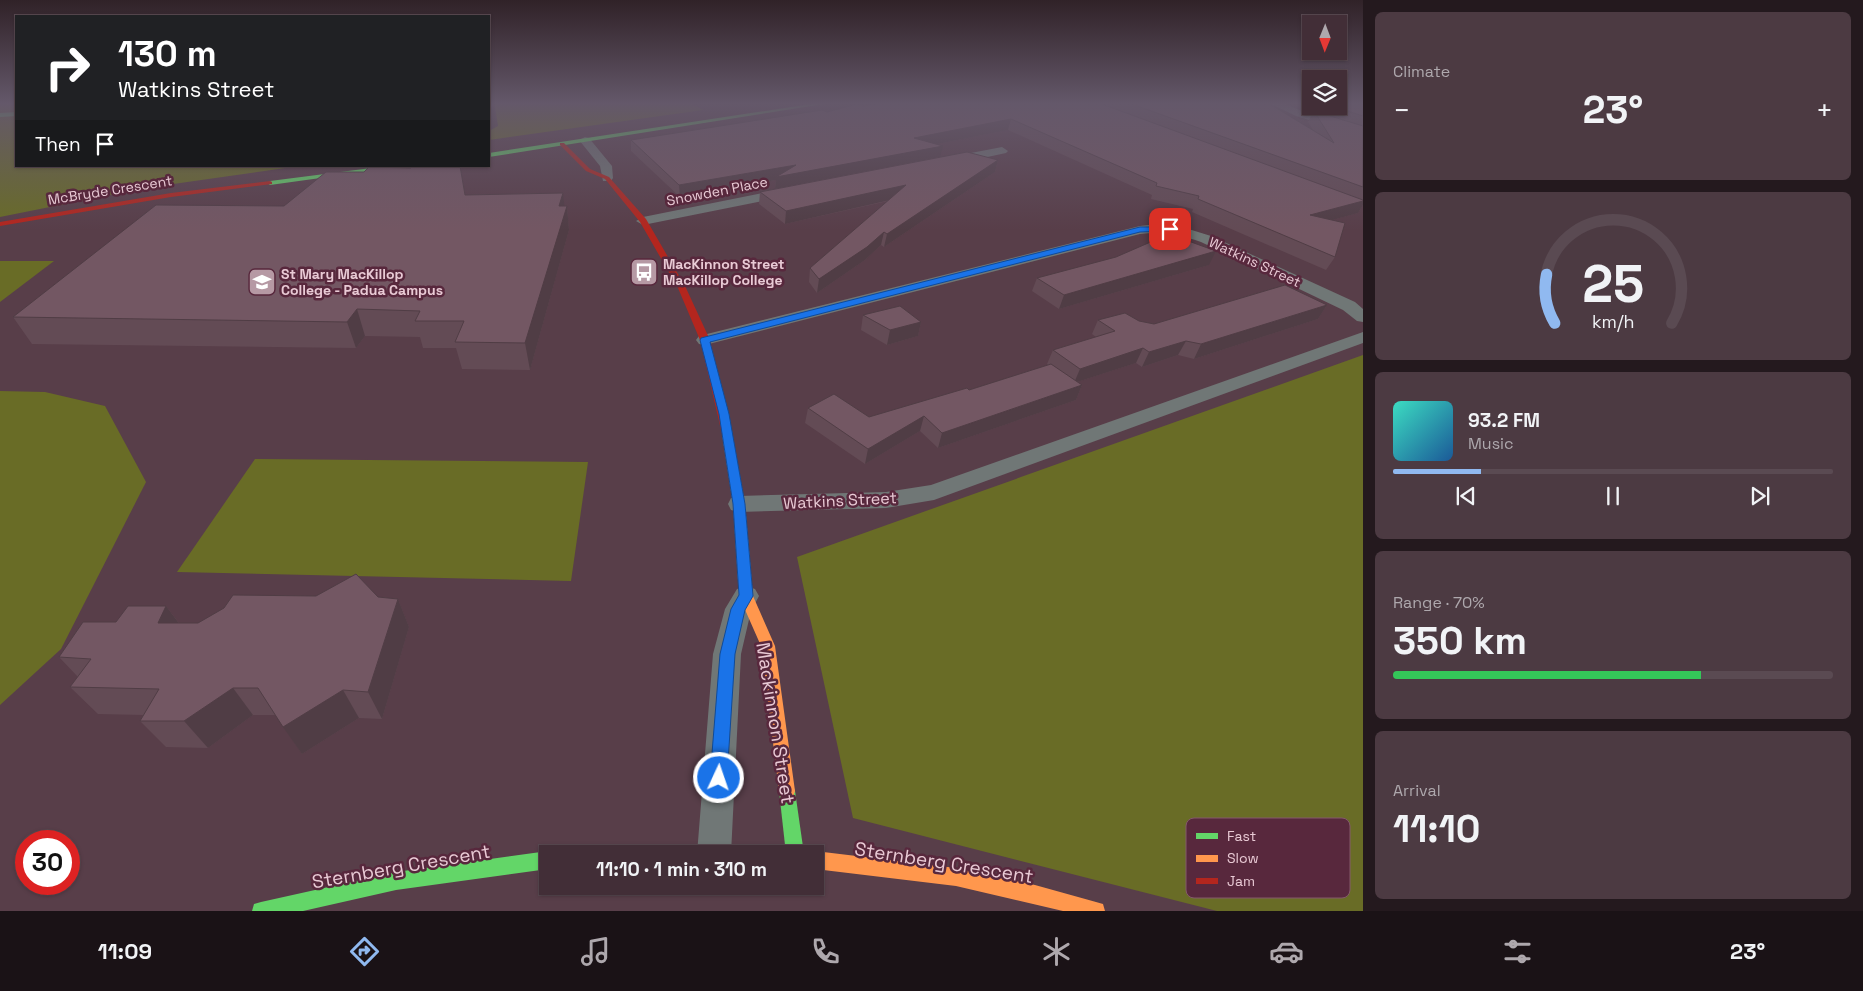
<!DOCTYPE html>
<meta charset="utf-8">
<style>
:root{--surface:#422e37;--page:#4c3a42;--text:#f1f3f6;--muted:#aea8ad;--line:#5a4a52;--accent:#90b9f0}
body{margin:0;font-family:"Space Grotesk",sans-serif;background:var(--page);color:var(--text);height:100vh;display:flex;flex-direction:column;font-size:19px;white-space:nowrap}
*{box-sizing:border-box;margin:0}
p{font-size:16px;color:var(--muted)}
.icon{flex:none;width:28px;height:28px;fill:none;stroke:currentColor;stroke-width:2;stroke-linecap:round;stroke-linejoin:round}
.map{position:relative;flex:1;overflow:hidden}
.panel{display:flex;flex-direction:column;gap:12px;padding:12px;background:#24191e;width:500px}
.panel>*{flex:none}
.hud{position:absolute;left:15px;top:15px;width:475px;height:152px;border-radius:0px;box-shadow:0 1px 4px #0004,0 0 0 1px var(--line);background:#202124;color:#fff;overflow:hidden}
.needle{width:32px;rotate:181deg}
.fabs{position:absolute;left:1302px;top:15px;display:grid;gap:10px}
.fabs a{display:grid;place-items:center;width:45px;height:45px;border-radius:0px;background:var(--surface);box-shadow:0 1px 4px #0004,0 0 0 1px var(--line);font-size:25px}
.speed{position:absolute;left:15px;top:830px;display:flex;gap:10px;font-size:25px;font-weight:700;text-align:center}
.speed>*{display:grid;place-content:center;width:65px;height:65px;border-radius:50%;background:var(--surface);box-shadow:0 1px 4px #0004,0 0 0 1px var(--line);line-height:1}
.speed .limit{border:8px solid #d22;background:#fff;color:#111}
.pin{position:absolute;display:grid;place-items:center;width:42px;height:42px;color:#fff;margin:-21px;border-radius:10px;box-shadow:0 2px 8px #0006}
.me{position:absolute;width:55px;margin:-28px;rotate:3deg;stroke-linejoin:round;filter:drop-shadow(0 0 4px #0008)}
.turn{display:flex;align-items:center;gap:18px;height:105px;padding:0 20px;font-size:22px}
.turn .icon{width:65px;height:65px;stroke-width:2.5}
.turn b{display:block;font-size:35px;line-height:42px}
.then{display:flex;align-items:center;height:48px;padding:0 20px;background:#0003;gap:10px;font-size:19px}
.big{font-size:38px;font-weight:700;line-height:1.1}
.panel .card{flex:1;display:flex;flex-direction:column;justify-content:center;gap:8px;min-width:0;padding:0 18px;border-radius:8px;background:var(--page)}
.panel .dial{align-items:center;gap:0}
.dial svg{height:130px;overflow:visible;fill:none;stroke:var(--line);stroke-width:7;stroke-linecap:round;text-anchor:middle}
.dial text{fill:var(--text);stroke:none}
.song{display:flex;align-items:center;gap:15px}
.cover{width:60px;height:60px;border-radius:8px;background:linear-gradient(135deg,hsl(170 70% 55%),hsl(210 70% 35%))}
.played{height:5px;border-radius:2px;background:linear-gradient(90deg,var(--accent) 20%,var(--line) 20%)}
.keys{display:flex;justify-content:space-around;direction:ltr}
.heat{display:flex;justify-content:space-between;align-items:center;font-size:28px;direction:ltr}
.charge{height:8px;border-radius:4px;background:linear-gradient(90deg,#34c759 70%,var(--line) 0)}
.trip{position:absolute;left:539px;top:845px;width:285px;height:50px;border-radius:0px;background:var(--surface);box-shadow:0 1px 4px #0004,0 0 0 1px var(--line);font-weight:700;line-height:50px;text-align:center}
.dock{display:flex;height:80px;justify-content:space-around;align-items:center;background:#1a1216;color:var(--muted)}
.dock .icon{width:35px;height:35px}
.dock .current{color:var(--accent)}
.dock b{font-size:22px;color:var(--text)}
main{display:flex;flex:1;min-height:0}
.map>svg:first-child{display:block}
</style>
<main>
<div class="map">
<svg width="1363" height="911" viewBox="0 0 1363 911">
<rect width="100%" height="100%" fill="#583e49"/>
<!-- green -->
<g fill="#696c26">
<path d="M0 103H16V166H299L145 188 0 217Z"/>
<path d="M489 103H691L703 110 489 140Z"/>
<path d="M0 261H54L0 302Z"/>
<path d="M1363 355V911H1217L853 818 797 557Z"/>
<path d="M0 391 45 392 105 406 146 482 61 649 0 705Z"/>
<path d="M255 459 588 462 571 581 177 572Z"/>
</g>
<g fill="none" stroke-linecap="round" stroke-linejoin="round">
<!-- street -->
<g fill="#707776" fill-rule="evenodd">
<path d="M1269 103H1283L1304 112 1363 130V137L1296 116Z"/>
<path d="M585 137 589 138 612 166 613 178 611 181H603L600 166 579 140Z"/>
<path d="M1002 147 1008 151 1006 153 950 165 944 161 950 157Z"/>
<path d="M788 188 793 189 794 192 793 195 643 225 636 221 643 217Z"/>
<path d="M1157 224 1182 227 1211 236 1355 302 1363 309V322L1357 321 1343 310 1201 242C1181 235 1162 231 1140 234L705 345 699 344 696 340 699 336 1140 226Z"/>
<path d="M1363 332V343L934 500 886 508 739 512 731 510 728 504 731 498 739 496 886 492 931 485Z"/>
<path d="M746 586 755 589 759 596 751 611 741 654 731 854H697L713 654 725 609 737 589Z"/>
</g>
<!-- fast -->
<g fill="#63d668" fill-rule="evenodd">
<path d="M817 103H830L489 157V153Z"/>
<path d="M16 112V116L0 117V113Z"/>
<path d="M387 166H407L270 185 267 183 270 181Z"/>
<path d="M787 783 793 785 795 791 804 854H786L779 791 781 785Z"/>
<path d="M713 845 720 848 723 854H704L707 848Z"/>
<path d="M548 851 554 854H548V869L396 890 303 911H252L254 904 261 902 396 872Z"/>
</g>
<!-- slow -->
<g fill="#ff974d" fill-rule="evenodd">
<path d="M727 430 732 434 745 504 753 596 775 646 795 791 793 797 787 799 781 797 779 791 761 646 739 596 733 504 722 434Z"/>
<path d="M815 851 956 868 1035 885 1096 902 1103 904 1105 911H1063L956 886 815 869V854H809Z"/>
</g>
<!-- jam -->
<g fill="#b3261e" fill-rule="evenodd">
<path d="M560 143H564L590 169 609 177 646 219 686 288 710 340 732 434 731 436 727 438 722 434 700 340 678 288 640 222 605 179 586 171 560 145Z"/>
<path d="M270 181 272 182V184L171 197 0 226V222L171 193Z"/>
</g>
</g>
<!-- wall -->
<g fill="#634b55">
<path d="M883 103H1268L1313 130 1308 122 1313 112 1300 108 1297 103H1311V106H1339L1363 103V205L1358 213 1332 220 1335 257 1326 270 1192 212 1193 209 1151 199 1152 195 1008 130 937 144 940 157 998 160 995 172 884 247 881 245 865 260 817 293 809 282 810 268 888 201 785 224 759 204 760 192 775 189 776 180 680 197 631 151V140L827 112Z"/>
<path d="M409 166H460L465 195 567 206 569 230 530 370 462 369 456 348H423L420 337 365 336 356 348 32 344 13 317 284 206 364 172 410 168Z"/>
<path d="M1209 265 1059 309 1032 291 1037 278Z"/>
<path d="M1327 305 1318 319 1194 359 1178 355 1142 367 1136 363 1077 382 1082 385 1076 400 938 448 920 431 865 464 805 423 808 408 869 417 969 390 1048 365 1047 364 1053 350 1096 337 1092 334 1098 320 1139 321 1154 324Z"/>
<path d="M863 315 921 322 918 336 887 345 861 330Z"/>
<path d="M378 597 398 599 409 627 382 719 359 718 302 754 276 715H253L208 748 166 747 140 721 143 715 98 714 70 687 78 677 59 657 116 622 166 606 179 623H198Z"/>
</g>
<!-- shaded-wall -->
<g fill="#503d45">
<path d="M495 106 498 126 489 131V109Z"/>
<path d="M1011 119 1008 130 912 149 914 138Z"/>
<path d="M943 146 940 157 775 189 776 180 680 197 679 185 796 165Z"/>
<path d="M998 160 995 172 884 247 887 234Z"/>
<path d="M906 185 903 197 785 224 786 211Z"/>
<path d="M563 193 565 212 567 206 569 230 530 370 525 343 559 206Z"/>
<path d="M1363 201V205L1358 213 1303 228 1310 215Z"/>
<path d="M884 232 881 245 865 260 817 293 819 279Z"/>
<path d="M1216 251 1209 265 1059 309 1064 295Z"/>
<path d="M1327 305 1318 319 1194 359 1201 344Z"/>
<path d="M357 309 365 336 356 348 347 322Z"/>
<path d="M921 322 918 336 887 345 890 330Z"/>
<path d="M1186 341 1178 355 1142 367 1149 352Z"/>
<path d="M1143 348 1136 363 1074 383 1080 369Z"/>
<path d="M1082 385 1076 400 938 448 942 433Z"/>
<path d="M924 416 920 431 865 464 868 449Z"/>
<path d="M398 599 409 627 382 719 368 692Z"/>
<path d="M166 606 187 634 158 623Z"/>
<path d="M233 688 253 715 208 748 184 721Z"/>
<path d="M343 690 359 718 302 754 283 727Z"/>
</g>
<!-- building -->
<g fill="#735763" stroke="#503d45">
<path d="M494 103 495 106 489 109V104Z"/>
<path d="M883 103H1099L1363 200V201L1310 215 1345 223 1335 257 1198 199 1199 196 1156 186 1157 183 1011 119 914 138 943 146 776 177 796 165 679 185 631 140 822 110 827 112 857 104 863 106Z"/>
<path d="M1129 103H1268L1334 143 1314 111 1363 126V187Z"/>
<path d="M1339 103H1363V116L1332 106H1339Z"/>
<path d="M967 152 998 160 887 234 884 232 867 247 819 279 810 268 906 185 786 211 760 192Z"/>
<path d="M411 166H460L465 195 563 193 559 206H567L525 343 455 342 464 321H415L420 311 357 309 347 322 13 317 156 205 284 206 326 172H364L369 167 411 168Z"/>
<path d="M1169 234 1216 251 1064 295 1037 278 1116 257Z"/>
<path d="M1285 285 1327 305 1201 344 1186 341 1149 352 1143 348 1080 369 1053 350 1115 331 1098 320 1125 313 1139 321 1154 324Z"/>
<path d="M900 306 921 322 890 330 863 315Z"/>
<path d="M1051 364 1082 385 942 433 924 416 868 449 808 408 834 394 869 417 967 388 969 390Z"/>
<path d="M356 574 378 597 398 599 368 692 343 690 283 727 258 688H233L184 721H140L159 689 70 687 91 659 59 657 83 622H116L128 606H166L158 623H198L224 608 233 595 316 596Z"/>
</g>
<!-- sky -->
<linearGradient id="sky" x2="0" y2="1"><stop stop-color="#302228"/><stop offset="0.45" stop-color="#64586a"/><stop offset="1" stop-color="#64586a" stop-opacity="0"/></linearGradient>
<rect width="1363" height="230" fill="url(#sky)"/>
<!-- route -->
<path fill="#1a73e8" stroke="#114b97" d="M1140 227H1170L1173 229 1170 231 1140 232 710 342 729 414 745 504 753 596 745 610 735 654 727 778 725 784 719 786 713 784 710 778 720 654 731 609 739 595 733 504 719 414 700 340 701 338Z"/>
<!-- icons -->
<defs>
<g id="bus-square" transform="scale(1.4375)"><rect x="-9" y="-9" width="18" height="18" rx="4" fill="#b699a4" stroke="#58283d"/><path d="M-5-6H5V4H4V6H2V4H-2V6H-4V4H-5ZM-3.5-4V0h7V-4ZM-3.5 1.2v1.5H-2V1.2ZM2 1.2v1.5H3.5V1.2Z" fill="#fff"/></g>
<g id="university-square" transform="scale(1.4375)"><rect x="-9" y="-9" width="18" height="18" rx="4" fill="#b699a4" stroke="#58283d"/><path d="M0-5L7-2L0 1L-7-2ZM-4 1L0 2.5L4 1V4Q0 6-4 4Z" fill="#fff"/></g>
</defs>
<g fill-rule="evenodd">
<use href="#bus-square" x="644" y="272"/>
<use href="#university-square" x="262" y="282"/>
</g>
<g text-anchor="middle" stroke-width="5" stroke-linejoin="round" paint-order="stroke">
<!-- far-street labels -->
<g font-size="14" fill="#e9cad5" stroke="#58283d">
<text transform="translate(110 190) rotate(-9)" y="5">McBryde Crescent</text>
<text transform="translate(717 191) rotate(-11)" y="5">Snowden Place</text>
<text transform="translate(1255 262) rotate(25)" y="5">Watkins Street</text>
</g>
<!-- far-poi labels -->
<g font-size="14" font-weight="bold" fill="#e9cad5" stroke="#58283d" text-anchor="start">
<text x="663" y="269">MacKinnon Street<tspan x="663" dy="16">MacKillop College</tspan></text>
<text x="281" y="279">St Mary MacKillop<tspan x="281" dy="16">College - Padua Campus</tspan></text>
</g>
<!-- street labels -->
<g font-size="16" fill="#e9cad5" stroke="#58283d">
<text transform="translate(840 500) rotate(-3)" y="6">Watkins Street</text>
</g>
<!-- near-street labels -->
<g font-size="19" fill="#e9cad5" stroke="#58283d">
<text transform="translate(776 723) rotate(81)" y="7">Mackinnon Street</text>
<text transform="translate(944 862) rotate(9)" y="7">Sternberg Crescent</text>
<text transform="translate(401 866) rotate(-10)" y="7">Sternberg Crescent</text>
</g>
</g>
<!-- legend -->
<rect x="1186" y="818" width="164" height="80" rx="8" fill="#58283d" stroke="#84596b" stroke-width="1"/>
<rect x="1196" y="833" width="22" height="6" fill="#63d668"/>
<rect x="1196" y="855" width="22" height="7" fill="#ff974d"/>
<rect x="1196" y="878" width="22" height="6" fill="#b3261e"/>
<g font-size="14" fill="#e9cad5">
<text x="1227" y="841">Fast</text>
<text x="1227" y="863">Slow</text>
<text x="1227" y="886">Jam</text>
</g>
</svg>
<div class="fabs">
<a><svg class="needle" viewBox="-14 -14 28 28"><path d="M0-13l5 13h-10z" fill="#e53935"/><path d="M0 13l5-13h-10z" fill="#aea8ad"/></svg></a>
<a><svg class="icon" aria-label="layers" viewBox="0 0 24 24"><path d="M12 4l9 5-9 5-9-5zM3 14l9 5 9-5"/></svg></a>
</div>
<div class="speed"><div class="limit">30</div></div>
<div class="pin" style="left:1170px;top:229px;background:#d93025"><svg class="icon" aria-label="arrive" viewBox="0 0 24 24"><path d="M6 21V4h12l-3 4 3 4H6"/></svg></div>
<svg class="me" style="left:719px;top:778px" viewBox="-20 -20 40 40"><circle r="17" fill="#1a73e8" stroke="#fff" stroke-width="3"/><path d="M0-11L8 9 0 5-8 9z" fill="#fff"/></svg>
<div class="trip">11:10 · 1 min · 310 m</div>
<div class="hud">
<div class="turn"><svg class="icon" aria-label="right" viewBox="0 0 24 24"><path d="M7 20v-9h11M14 6l5 5-5 5"/></svg><div><b>130 m</b>Watkins Street</div></div>
<div class="then">Then<svg class="icon" aria-label="arrive" viewBox="0 0 24 24"><path d="M6 21V4h12l-3 4 3 4H6"/></svg></div>
</div>
</div>
<section class="panel">
<div class="card"><p>Climate</p>
<div class="heat"><a>−</a><b class="big">23°</b><a>+</a></div>
</div>
<div class="card dial"><svg viewBox="0 0 100 80">
<path d="M14 69A42 42 0 1 1 86 69"/>
<path d="M14 69A42 42 0 0 1 9 39" stroke="#90b9f0"/>
<text x="50" y="56" font-size="32" font-weight="700">25</text>
<text x="50" y="72" font-size="11">km/h</text>
</svg></div>
<div class="card">
<div class="song"><i class="cover"></i><div><b>93.2 FM</b><p>Music</p></div></div>
<div class="played"></div>
<div class="keys"><svg class="icon" aria-label="previous" viewBox="0 0 24 24"><path d="M18 5L8 12l10 7zM5 5v14"/></svg><svg class="icon" aria-label="pause" viewBox="0 0 24 24"><path d="M8 5v14M16 5v14"/></svg><svg class="icon" aria-label="next" viewBox="0 0 24 24"><path d="M6 5l10 7-10 7zM19 5v14"/></svg></div>
</div>
<div class="card"><p>Range · 70%</p><b class="big">350 km</b><div class="charge"></div></div>
<div class="card"><p>Arrival</p><b class="big">11:10</b></div>
</section>
</main>
<nav class="dock">
<b>11:09</b>
<svg class="icon current" aria-label="directions" viewBox="0 0 24 24"><path d="M12 3l9 9-9 9-9-9zM9 14v-3h6M13 9l2 2-2 2"/></svg>
<svg class="icon" aria-label="music" viewBox="0 0 24 24"><path d="M9 18V5l10-2v13"/><circle cx="6" cy="18" r="3"/><circle cx="16" cy="16" r="3"/></svg>
<svg class="icon" aria-label="phone" viewBox="0 0 24 24"><path d="M5 4h4l2 5-3 2q2 4 5 5l2-3 5 2v4C11 20 4 13 5 4z"/></svg>
<svg class="icon" aria-label="climate" viewBox="0 0 24 24"><path d="M12 3v18M4 7l16 10M4 17L20 7"/></svg>
<svg class="icon" aria-label="car" viewBox="0 0 24 24"><path d="M5 17H2v-5l4-1 3-4h7l3 4 3 1v5h-3M9 17h6M6 11h13"/><circle cx="7" cy="17" r="2"/><circle cx="17" cy="17" r="2"/></svg>
<svg class="icon" aria-label="filters" viewBox="0 0 24 24"><path d="M4 7h16M4 17h16"/><circle cx="9" cy="7" r="2"/><circle cx="15" cy="17" r="2"/></svg>
<b>23°</b>
</nav>
